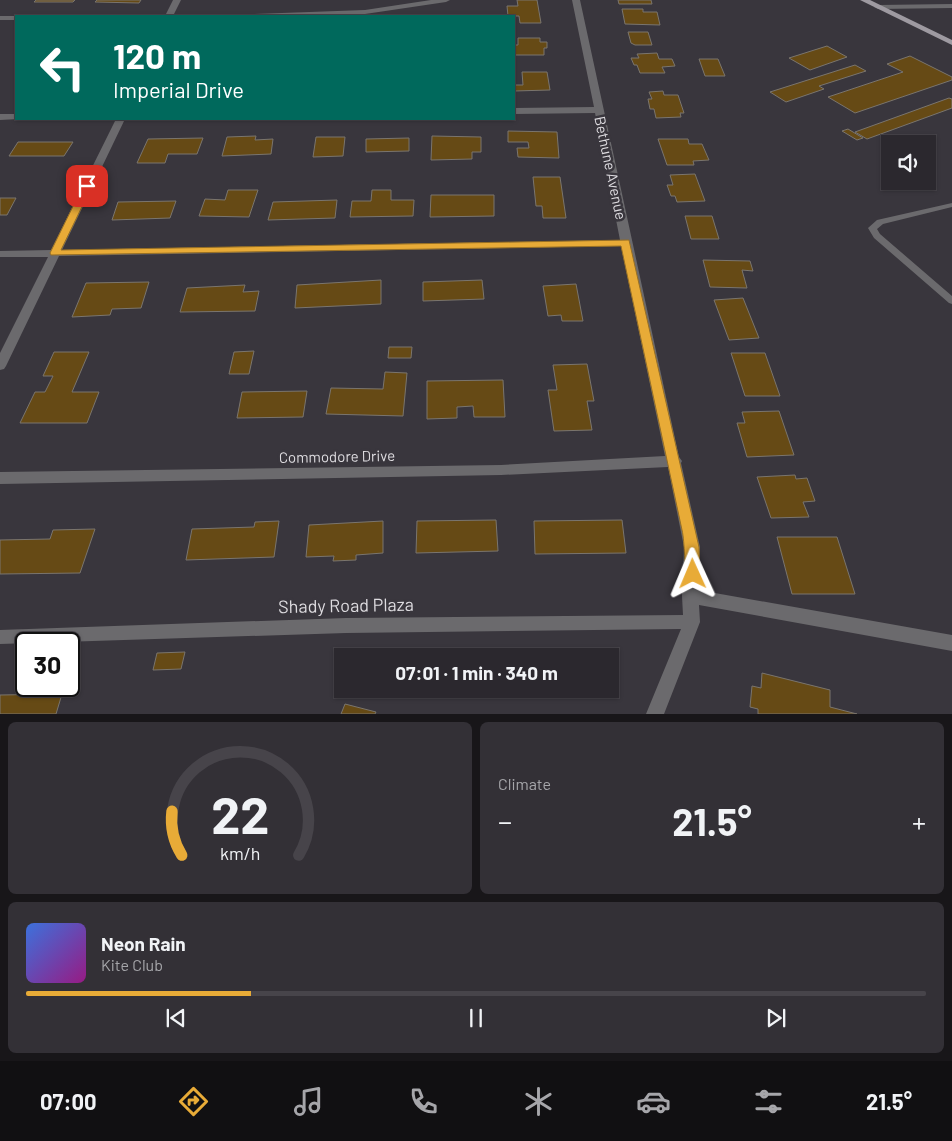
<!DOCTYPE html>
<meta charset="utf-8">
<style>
:root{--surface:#2b282e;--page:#333036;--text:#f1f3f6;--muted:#a6a6aa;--line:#47444a;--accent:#e8ab37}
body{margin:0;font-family:Barlow,sans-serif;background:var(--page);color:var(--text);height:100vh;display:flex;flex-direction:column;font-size:19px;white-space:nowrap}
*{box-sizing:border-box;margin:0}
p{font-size:16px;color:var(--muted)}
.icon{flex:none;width:28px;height:28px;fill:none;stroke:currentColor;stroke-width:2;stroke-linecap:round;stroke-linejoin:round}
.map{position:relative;height:714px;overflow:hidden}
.details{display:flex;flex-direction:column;gap:8px;padding:8px;background:#181619;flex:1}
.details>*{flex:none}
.hud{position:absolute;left:15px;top:15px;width:500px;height:105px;border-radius:0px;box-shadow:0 1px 4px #0004,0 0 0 1px var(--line);background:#00695c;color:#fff;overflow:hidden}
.tools{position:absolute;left:881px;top:135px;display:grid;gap:10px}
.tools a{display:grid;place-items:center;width:55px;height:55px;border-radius:0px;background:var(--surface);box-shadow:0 1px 4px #0004,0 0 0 1px var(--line);font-size:25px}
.speed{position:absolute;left:15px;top:632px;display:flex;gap:10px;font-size:25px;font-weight:700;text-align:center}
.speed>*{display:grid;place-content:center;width:65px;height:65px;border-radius:50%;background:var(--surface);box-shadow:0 1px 4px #0004,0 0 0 1px var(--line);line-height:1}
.speed .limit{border:2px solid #111;border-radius:8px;background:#fff;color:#111}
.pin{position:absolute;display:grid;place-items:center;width:42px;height:42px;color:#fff;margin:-21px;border-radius:10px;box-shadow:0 2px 8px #0006}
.me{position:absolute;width:55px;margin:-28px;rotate:359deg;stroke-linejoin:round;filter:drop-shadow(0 0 4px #0008)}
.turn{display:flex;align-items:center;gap:18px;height:105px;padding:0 15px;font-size:22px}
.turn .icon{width:65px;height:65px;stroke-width:2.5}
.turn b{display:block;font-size:35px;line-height:42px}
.big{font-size:38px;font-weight:700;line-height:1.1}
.details .card{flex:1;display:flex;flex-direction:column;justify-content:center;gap:8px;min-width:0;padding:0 18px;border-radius:8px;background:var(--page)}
.details .dial{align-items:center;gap:0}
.dial svg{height:130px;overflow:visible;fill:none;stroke:var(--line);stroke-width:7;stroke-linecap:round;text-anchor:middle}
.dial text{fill:var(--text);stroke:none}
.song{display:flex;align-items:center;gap:15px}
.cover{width:60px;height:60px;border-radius:8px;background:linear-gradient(135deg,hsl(220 70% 55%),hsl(310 70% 35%))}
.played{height:5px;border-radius:2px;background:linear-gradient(90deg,var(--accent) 25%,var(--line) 25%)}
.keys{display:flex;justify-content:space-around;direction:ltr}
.heat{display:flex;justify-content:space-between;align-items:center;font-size:28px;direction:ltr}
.details .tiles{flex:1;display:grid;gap:8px;grid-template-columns:1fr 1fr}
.card:last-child{grid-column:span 2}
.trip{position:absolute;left:334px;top:648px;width:285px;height:50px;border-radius:0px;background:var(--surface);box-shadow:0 1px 4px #0004,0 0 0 1px var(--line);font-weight:700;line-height:50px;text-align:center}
.tabs{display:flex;height:80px;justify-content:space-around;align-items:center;background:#111012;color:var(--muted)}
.tabs .icon{width:35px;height:35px}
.tabs .active{color:var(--accent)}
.tabs b{font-size:22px;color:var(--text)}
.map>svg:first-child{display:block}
</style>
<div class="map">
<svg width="952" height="714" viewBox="0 0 952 714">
<rect width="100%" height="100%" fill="#39363d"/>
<!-- building -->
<g fill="#664a15" stroke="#7a756e">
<path d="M36 0H75L73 2H34Z"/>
<path d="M97 0H141L139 3 95 2Z"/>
<path d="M517 0H537L541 23H520L519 16H508L507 6H518Z"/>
<path d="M618 0H651L652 4H619Z"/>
<path d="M622 9H643V12H657L660 25 625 24Z"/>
<path d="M628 32H648L652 45H635L631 43Z"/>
<path d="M518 38H540V42H547V48H544V55H514V45H518Z"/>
<path d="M827 46 847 57 810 70 789 58Z"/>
<path d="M657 53 659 59H672L675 66 662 67 665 73H640L637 65H634L631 58H639L637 54Z"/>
<path d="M910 56 952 77V80L855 113 828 97 903 72 887 64Z"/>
<path d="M699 59H718L725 76H705Z"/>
<path d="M855 65 866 71 819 86 824 89 786 102 770 92Z"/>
<path d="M522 72H547L550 90 514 91V80L515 85H523Z"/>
<path d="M663 91 664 95H678L684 113H680L681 117 656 118 654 109H650L648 99H652L649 92Z"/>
<path d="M949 98 952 99V108L867 139 855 132Z"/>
<path d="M848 129 863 138 857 140 842 131Z"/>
<path d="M508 131 557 132 559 158 518 157 517 148H529L528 142H508Z"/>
<path d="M256 136 255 140 273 139 271 154 222 156 227 137Z"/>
<path d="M432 136 481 137V152H472V159L431 160Z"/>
<path d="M316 137H345L343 156 313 157Z"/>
<path d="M203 138 197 154H168L165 163H137L148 139Z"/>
<path d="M409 138V151L366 152V139Z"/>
<path d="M658 139H688L689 144H702L709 160 693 161 694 165H667Z"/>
<path d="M18 142H73L64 156H9Z"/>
<path d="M695 174 705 201 677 202 675 196H671L667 185H673L670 175Z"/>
<path d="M533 177H560L566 218H543L542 206H536Z"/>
<path d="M228 190H258L249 217 199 216 205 199 225 200Z"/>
<path d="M372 190H391V200H414L413 216 350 217 352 201H371Z"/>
<path d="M431 195H494V216L430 217Z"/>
<path d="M0 198H16L7 215H0Z"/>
<path d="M337 200 335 218 268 220 273 202Z"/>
<path d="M176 201 170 218 112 220 118 202Z"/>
<path d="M685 216H712L719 239H691Z"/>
<path d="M703 260 750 261 753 271 742 270 747 288 710 287Z"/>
<path d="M381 280V304L295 308 297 285Z"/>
<path d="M482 280 484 299 423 301V282Z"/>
<path d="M149 282 141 308 112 309 110 315 72 317 86 283Z"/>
<path d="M576 284 583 321H562L561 315 548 316 543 286Z"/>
<path d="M245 285 243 292 259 291 255 311 180 312 187 288Z"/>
<path d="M743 298 759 338 729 340 714 300Z"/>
<path d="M389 347H412L411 358H388Z"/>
<path d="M254 351 249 374H229L234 352Z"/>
<path d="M54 352H89L72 392H99L87 423H20L35 392H45L53 376H43Z"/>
<path d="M731 353H765L780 396H745Z"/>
<path d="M587 364 594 401H587L592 430 554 431 548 390H557L553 365Z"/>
<path d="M385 372 407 373 403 416 326 414 331 388 383 389Z"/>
<path d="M503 380 505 417H474L473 406 457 407V418L427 419V381Z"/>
<path d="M307 391 303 417 237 418 242 392Z"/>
<path d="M779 411 794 455 747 457 737 423H745L742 412Z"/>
<path d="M795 475 796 479 807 478 815 501 803 502 809 517 771 518 757 477Z"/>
<path d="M496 520 498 551 416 553 417 521Z"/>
<path d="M622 520 626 553 535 554 534 521Z"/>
<path d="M279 521 274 557 186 560 192 529 254 527 255 522Z"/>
<path d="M383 521V553L356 555V560L333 561 334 556 306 557 309 525Z"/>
<path d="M95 529 80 573 0 574V540L50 539 53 530Z"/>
<path d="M777 537H837L855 594H792Z"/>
<path d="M185 652 181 669 153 670 157 653Z"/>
<path d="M374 654 430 655 374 656Z"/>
<path d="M762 673 830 690V707L857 714H758V709L750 707 752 686 761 688Z"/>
<path d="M371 689H428L427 694 371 693Z"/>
<path d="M471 689H518V693L471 695Z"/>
<path d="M62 694 56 714H0V695Z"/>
<path d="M345 704 376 712 375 714H341Z"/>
</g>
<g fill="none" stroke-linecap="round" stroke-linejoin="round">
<!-- lane -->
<path fill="#6b6a6d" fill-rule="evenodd" d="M952 203V207L883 224 877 229 880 234 952 296V304L949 303 874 238 868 228 877 220Z"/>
<!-- street -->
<g fill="#6b6a6d" fill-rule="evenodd">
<path d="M173 0H181L173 16H165Z"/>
<path d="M431 0H450L446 2 365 14 250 16 254 14 365 10Z"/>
<path d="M572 0H580L679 457 682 461 681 463 700 547 698 590 952 635V651L699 605 700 622 664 714H646L681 629 346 633 0 644V630L346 618 683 615 682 596 684 547 668 467 501 475 0 484V472L501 465 665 456 621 246 59 256 6 366 4 369 0 370V353L48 257H0V251L51 250 116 119H125L62 250 620 240 595 113 514 114V108L594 107Z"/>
<path d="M952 4V8L878 9 874 7 878 5Z"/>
<path d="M0 16H18H16V20H0Z"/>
<path d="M0 114H16V119H19L0 120Z"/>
</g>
<!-- primary -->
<path fill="#9e9aa1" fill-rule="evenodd" d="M860 0H870L952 40V45Z"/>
</g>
<!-- route -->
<path fill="#e8ab37" stroke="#976f24" d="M87 183 92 186 61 250 629 240 699 547 700 574 698 578 693 580 688 578C684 570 685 542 682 530L621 246 51 255 50 253 83 186Z"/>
<g text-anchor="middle" stroke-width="5" stroke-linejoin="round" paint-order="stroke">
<!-- street labels -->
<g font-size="15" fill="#dedce0" stroke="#39363d">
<text transform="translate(610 168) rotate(78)" y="5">Bethune Avenue</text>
<text transform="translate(337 457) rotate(-1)" y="5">Commodore Drive</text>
</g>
<!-- near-street labels -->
<g font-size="18" fill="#dedce0" stroke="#39363d">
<text transform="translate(346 606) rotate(-1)" y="6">Shady Road Plaza</text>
</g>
</g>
</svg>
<div class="tools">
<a><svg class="icon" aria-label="sound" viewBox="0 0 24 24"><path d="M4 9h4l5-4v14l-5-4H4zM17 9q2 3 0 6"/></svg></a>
</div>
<div class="speed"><div class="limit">30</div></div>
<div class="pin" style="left:87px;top:186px;background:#d93025"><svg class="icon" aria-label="arrive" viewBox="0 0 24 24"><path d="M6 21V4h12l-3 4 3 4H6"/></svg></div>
<svg class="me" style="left:693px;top:574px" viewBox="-20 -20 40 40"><path d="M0-17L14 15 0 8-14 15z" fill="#e8ab37" stroke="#fff" stroke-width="4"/></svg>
<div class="trip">07:01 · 1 min · 340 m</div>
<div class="hud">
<div class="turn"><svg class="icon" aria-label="left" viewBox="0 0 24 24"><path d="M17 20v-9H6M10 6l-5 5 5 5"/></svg><div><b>120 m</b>Imperial Drive</div></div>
</div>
</div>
<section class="details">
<div class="tiles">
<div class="card dial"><svg viewBox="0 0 100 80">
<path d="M14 69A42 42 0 1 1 86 69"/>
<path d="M14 69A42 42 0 0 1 8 42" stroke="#e8ab37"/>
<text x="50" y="56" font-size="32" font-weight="700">22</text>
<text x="50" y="72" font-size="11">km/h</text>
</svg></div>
<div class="card"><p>Climate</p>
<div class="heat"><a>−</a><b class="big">21.5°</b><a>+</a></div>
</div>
<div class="card">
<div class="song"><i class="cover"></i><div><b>Neon Rain</b><p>Kite Club</p></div></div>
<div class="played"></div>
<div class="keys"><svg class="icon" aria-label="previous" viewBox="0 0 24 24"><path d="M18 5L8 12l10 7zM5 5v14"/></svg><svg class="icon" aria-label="pause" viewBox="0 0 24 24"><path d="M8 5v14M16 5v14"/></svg><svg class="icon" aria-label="next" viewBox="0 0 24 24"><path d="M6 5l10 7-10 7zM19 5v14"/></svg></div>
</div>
</div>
</section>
<nav class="tabs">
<b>07:00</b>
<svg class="icon active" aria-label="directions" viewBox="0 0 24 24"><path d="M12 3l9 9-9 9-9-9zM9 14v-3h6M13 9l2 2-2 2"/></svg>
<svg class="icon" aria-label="music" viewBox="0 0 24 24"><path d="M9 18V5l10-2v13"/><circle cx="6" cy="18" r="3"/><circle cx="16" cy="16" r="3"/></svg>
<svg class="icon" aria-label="phone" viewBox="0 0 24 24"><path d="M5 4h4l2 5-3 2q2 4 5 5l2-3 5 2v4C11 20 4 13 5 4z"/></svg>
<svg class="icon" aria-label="climate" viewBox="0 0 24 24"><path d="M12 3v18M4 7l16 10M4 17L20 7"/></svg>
<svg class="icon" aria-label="car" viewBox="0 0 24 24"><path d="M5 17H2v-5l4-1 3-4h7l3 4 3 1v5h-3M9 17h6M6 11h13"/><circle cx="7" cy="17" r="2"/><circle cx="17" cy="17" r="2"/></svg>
<svg class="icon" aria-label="filters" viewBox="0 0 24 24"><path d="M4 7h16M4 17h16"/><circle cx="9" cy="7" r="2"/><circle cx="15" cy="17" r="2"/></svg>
<b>21.5°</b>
</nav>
